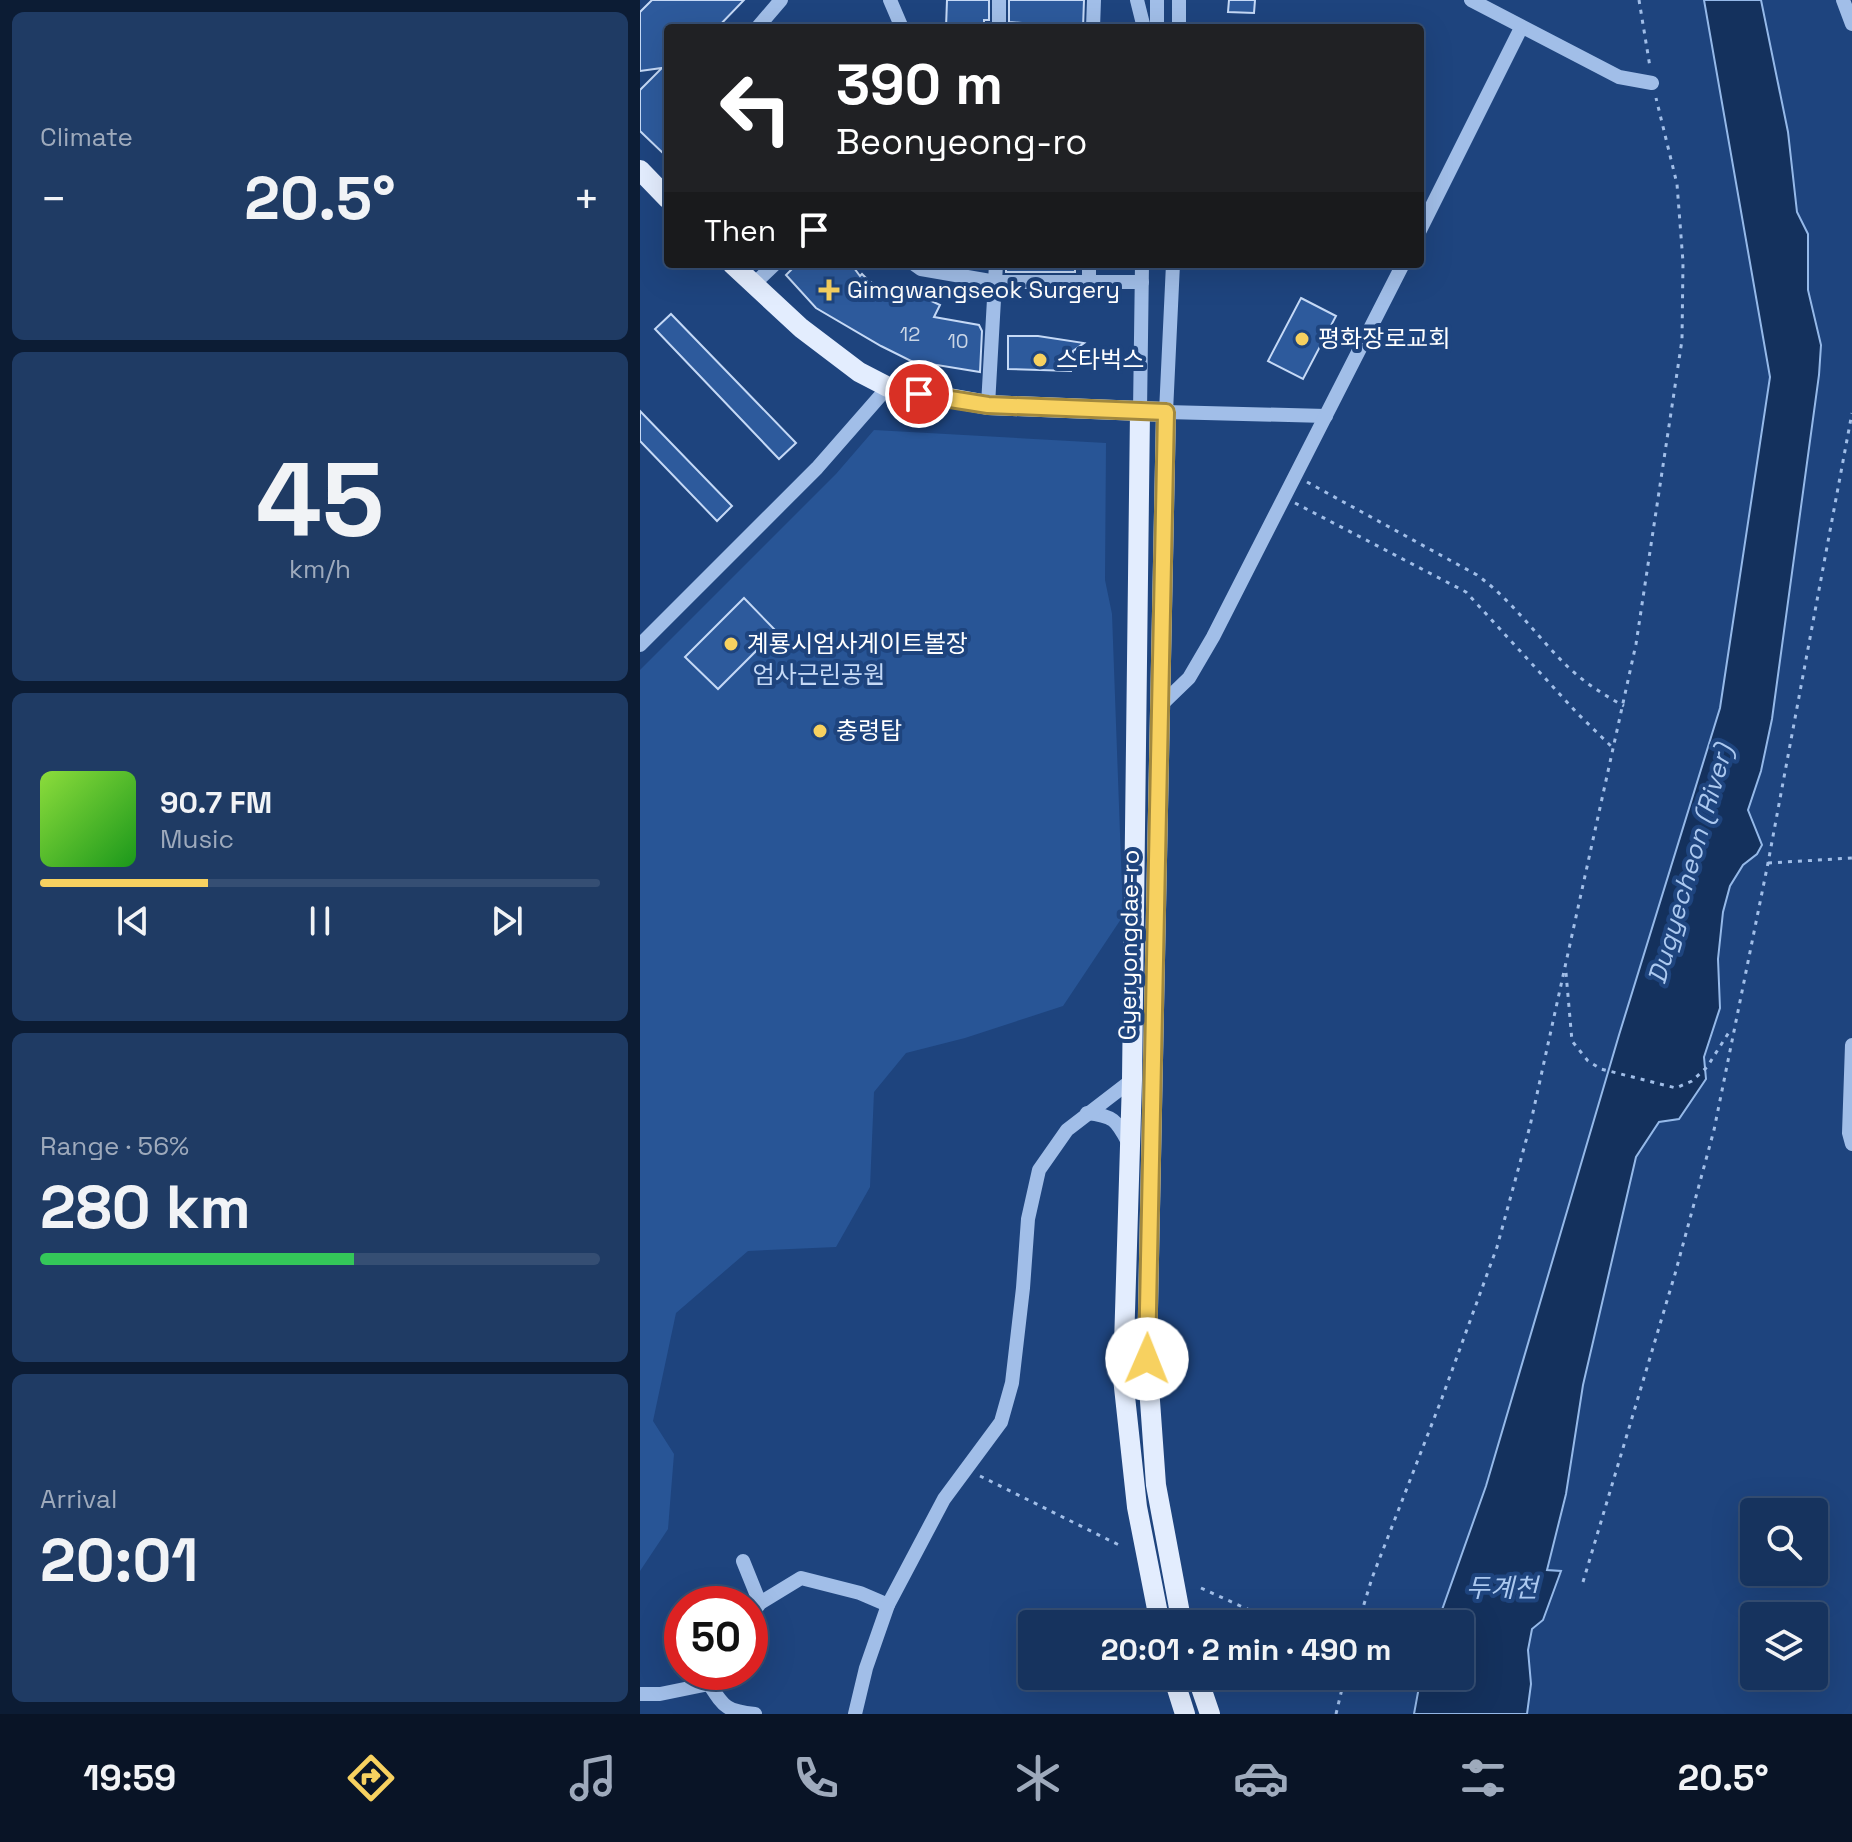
<!DOCTYPE html>
<meta charset="utf-8">
<style>
:root{--surface:#16335e;--page:#1f3b64;--text:#f1f3f6;--muted:#9eaabc;--line:#354e73;--accent:#f7d160}
body{margin:0;font-family:"Space Grotesk","Noto Sans KR",sans-serif;background:var(--page);color:var(--text);height:100vh;display:flex;flex-direction:column;font-size:30px;white-space:nowrap}
*{box-sizing:border-box;margin:0}
p{font-size:26px;color:var(--muted)}
.icon{flex:none;width:44px;height:44px;fill:none;stroke:currentColor;stroke-width:2;stroke-linecap:round;stroke-linejoin:round}
.map{position:relative;flex:1;overflow:hidden}
.panel{display:flex;flex-direction:column;gap:12px;padding:12px;background:#0c1c34;width:640px}
.panel>*{flex:none}
.top-card{position:absolute;left:24px;top:24px;width:760px;height:244px;border-radius:8px;box-shadow:0 8px 32px #0002,0 0 0 2px var(--line);background:#202124;color:#fff;overflow:hidden}
.controls{position:absolute;left:1100px;top:1498px;display:grid;gap:16px}
.controls a{display:grid;place-items:center;width:88px;height:88px;border-radius:8px;background:var(--surface);box-shadow:0 8px 32px #0002,0 0 0 2px var(--line);font-size:40px}
.speed{position:absolute;left:24px;top:1586px;display:flex;gap:16px;font-size:40px;font-weight:700;text-align:center}
.speed>*{display:grid;place-content:center;width:104px;height:104px;border-radius:50%;background:var(--surface);box-shadow:0 8px 32px #0002,0 0 0 2px var(--line);line-height:1}
.speed .limit{border:12px solid #d22;background:#fff;color:#111}
.pin{position:absolute;display:grid;place-items:center;width:68px;height:68px;color:#fff;margin:-34px;border:4px solid #fff;border-radius:50%;box-shadow:0 2px 8px #0007}
.me{position:absolute;width:88px;margin:-44px;rotate:1deg;stroke-linejoin:round;filter:drop-shadow(0 0 6px #0008)}
.turn{display:flex;align-items:center;gap:28px;height:168px;padding:0 40px;font-size:36px}
.turn .icon{width:104px;height:104px;stroke-width:2.5}
.turn b{display:block;font-size:56px;line-height:68px}
.then{display:flex;align-items:center;height:76px;padding:0 40px;background:#0003;gap:16px;font-size:30px}
.big{font-size:60px;font-weight:700;line-height:1.1}
.panel .widget{flex:1;display:flex;flex-direction:column;justify-content:center;gap:12px;min-width:0;padding:0 28px;border-radius:12px;background:var(--page)}
.panel .dial{align-items:center;gap:0}
.dial b{font-size:104px;line-height:1}
.song{display:flex;align-items:center;gap:24px}
.cover{width:96px;height:96px;border-radius:12px;background:linear-gradient(135deg,hsl(90 70% 55%),hsl(120 70% 35%))}
.played{height:8px;border-radius:4px;background:linear-gradient(90deg,var(--accent) 30%,var(--line) 30%)}
.keys{display:flex;justify-content:space-around;direction:ltr}
.heat{display:flex;justify-content:space-between;align-items:center;font-size:44px;direction:ltr}
.charge{height:12px;border-radius:6px;background:linear-gradient(90deg,#34c759 56%,var(--line) 0)}
.trip{position:absolute;left:378px;top:1610px;width:456px;height:80px;border-radius:8px;background:var(--surface);box-shadow:0 8px 32px #0002,0 0 0 2px var(--line);font-weight:700;line-height:80px;text-align:center}
.tabs{display:flex;height:128px;justify-content:space-around;align-items:center;background:#091426;color:var(--muted)}
.tabs .icon{width:56px;height:56px}
.tabs .current{color:var(--accent)}
.tabs b{font-size:36px;color:var(--text)}
main{display:flex;flex:1;min-height:0}
.map>svg:first-child{display:block}
</style>
<main>
<section class="panel">
<div class="widget"><p>Climate</p>
<div class="heat"><a>−</a><b class="big">20.5°</b><a>+</a></div>
</div>
<div class="widget dial"><b>45</b><p>km/h</p></div>
<div class="widget">
<div class="song"><i class="cover"></i><div><b>90.7 FM</b><p>Music</p></div></div>
<div class="played"></div>
<div class="keys"><svg class="icon" aria-label="previous" viewBox="0 0 24 24"><path d="M18 5L8 12l10 7zM5 5v14"/></svg><svg class="icon" aria-label="pause" viewBox="0 0 24 24"><path d="M8 5v14M16 5v14"/></svg><svg class="icon" aria-label="next" viewBox="0 0 24 24"><path d="M6 5l10 7-10 7zM19 5v14"/></svg></div>
</div>
<div class="widget"><p>Range · 56%</p><b class="big">280 km</b><div class="charge"></div></div>
<div class="widget"><p>Arrival</p><b class="big">20:01</b></div>
</section>
<div class="map">
<svg width="1212" height="1714" viewBox="0 0 1212 1714">
<rect width="100%" height="100%" fill="#1e447e"/>
<!-- green -->
<path fill="#285596" d="M234 430 466 443 465 580 472 614 483 916 423 1006 325 1038 266 1053 234 1092 230 1187 196 1247 108 1251 36 1313 13 1421 34 1454 28 1529 0 1571V670L196 474Z"/>
<!-- water -->
<path fill="#14315d" stroke="#95b9e9" stroke-width="2" d="M1064 0H1121L1148 132 1157 212 1168 234V290L1181 345 1179 375 1132 719 1121 771 1108 810 1122 845 1117 854 1103 865 1090 886 1083 912 1078 959 1080 1008 1064 1057 1066 1079 1039 1119 1019 1122 996 1157 943 1385 926 1494 907 1570 921 1571 903 1620 892 1629 888 1650 891 1684 887 1714H774L781 1676H820V1624H797L846 1486 979 1035 1080 708 1130 377Z"/>
<!-- building -->
<g fill="#2d5a9c" stroke="#c5d9f6" stroke-width="2">
<path d="M12 0H104L77 28H28V158L0 131V90L22 68 0 71V12Z"/>
<path d="M307 0H349V20H344V28H306Z"/>
<path d="M369 0H444L443 28 369 22Z"/>
<path d="M589 0H615L614 13 588 12Z"/>
<path d="M157 264H211L220 276 222 274 229 281 263 301 268 290 300 305 294 317 339 325 342 331 340 372 285 363 283 367 241 346 176 308 146 275Z"/>
<rect x="366" y="264" width="69" height="8"/>
<path d="M661 298 696 316 663 379 628 361Z"/>
<path d="M31 314 156 443 139 459 15 329Z"/>
<path d="M368 336H398L444 343 433 351 431 371 368 369Z"/>
<path d="M0 411 92 506 77 521 0 441Z"/>
<path d="M104 598 136 631 78 689 45 657Z"/>
</g>
<g fill="none" stroke-linecap="round" stroke-linejoin="round">
<!-- path -->
<g stroke="#a1bee8" stroke-width="3" stroke-dasharray="4 6" stroke-linecap="butt">
<path d="M999 0 1010 67"/>
<path d="M667 482 837 575C873 601 897 637 928 667 945 683 964 695 984 706"/>
<path d="M655 503 826 592 937 713 974 749"/>
<path d="M1128 863 1212 858"/>
<path d="M926 973 932 1041 948 1061 961 1069 1036 1088 1052 1081 1067 1067 1091 1029"/>
<path d="M340 1476 483 1547"/>
<path d="M943 1582 1035 1274 1074 1130 1128 863 1212 413"/>
<path d="M561 1588 640 1624"/>
<path d="M718 1624 732 1578 802 1398 857 1247 890 1126 996 644 1042 340 1043 262 1037 184 1016 98"/>
<path d="M696 1714 705 1676"/>
</g>
<!-- minor -->
<g stroke="#a1bee8" stroke-width="14">
<path d="M250 0 262 28"/>
<path d="M497 0 504 28"/>
<path d="M831 0 979 77 1012 83"/>
<path d="M1203 0 1212 24"/>
<path d="M117 28 141 0"/>
<path d="M359 28V0"/>
<path d="M453 28 454 0"/>
<path d="M517 28V0"/>
<path d="M539 28V0"/>
<path d="M780 230 881 28"/>
<path d="M274 264 281 269 356 282H502"/>
<path d="M533 264 526 412 686 416"/>
<path d="M449 284V264"/>
<path d="M113 285 135 264"/>
<path d="M348 405 356 264"/>
<path d="M500 411 502 264"/>
<path d="M0 645 177 468 248 387"/>
<path d="M520 706 549 678 573 637 763 264"/>
<path d="M1212 1045 1209 1133 1212 1144"/>
<path d="M447 1113C474 1116 476 1120 488 1142"/>
<path d="M103 1561 120 1603"/>
<path d="M110 1617 120 1603 161 1578 220 1593 248 1605"/>
<path d="M0 1694H20L69 1684C84 1707 86 1711 115 1714"/>
<path d="M215 1714 226 1668 248 1605 304 1499 361 1422 372 1383 383 1288 388 1219 399 1170 427 1130 492 1080"/>
</g>
<!-- major -->
<g stroke="#e3edfe" stroke-width="20">
<path d="M0 170 28 199"/>
<path d="M92 264 161 328 219 372 248 387 348 405 526 412 507 1359 516 1485 542 1624"/>
<path d="M500 411 492 1080 483 1378 497 1507 520 1624"/>
<path d="M533 1676 545 1714"/>
<path d="M557 1676 570 1714"/>
</g>
</g>
<g fill="none" stroke-linecap="round" stroke-linejoin="round">
<!-- route casing -->
<g stroke="#a1883e" stroke-width="20">
<path id="route" d="M279 394 348 405 526 412 507 1359"/>
</g>
<!-- route -->
<use href="#route" stroke="#f7d160" stroke-width="14"/>
</g>
<!-- markers -->
<g fill="#f7d160" stroke="#1e447e" stroke-width="3">
<path d="M185 278h8v8h8v8h-8v8h-8v-8h-8v-8h8z"/>
<circle cx="662" cy="339" r="8"/>
<circle cx="400" cy="360" r="8"/>
<circle cx="91" cy="644" r="8"/>
<circle cx="180" cy="731" r="8"/>
</g>
<g text-anchor="middle" stroke-width="8" stroke-linejoin="round" paint-order="stroke">
<!-- number labels -->
<g font-size="20" fill="#cad6e6">
<text x="270" y="341">12</text>
<text x="318" y="348">10</text>
</g>
<!-- poi labels -->
<g font-size="24" fill="#fff" stroke="#1e447e" text-anchor="start">
<text x="207" y="298">Gimgwangseok Surgery</text>
<text x="678" y="347">평화장로교회</text>
<text x="416" y="368">스타벅스</text>
<text x="107" y="652">계룡시엄사게이트볼장</text>
<text x="196" y="739">충령탑</text>
</g>
<!-- park labels -->
<g font-size="24" fill="#c5d9f6" stroke="#1e447e">
<text x="179" y="683">엄사근린공원</text>
</g>
<!-- street labels -->
<g font-size="24" fill="#fff" stroke="#1e447e">
<text transform="translate(489 945) rotate(-89)" y="8">Gyeryongdae-ro</text>
</g>
<!-- water labels -->
<g font-size="26" font-style="italic" fill="#acc9f0" stroke="#1e447e">
<text transform="translate(1050 864) rotate(-74)" y="9">Dugyecheon (River)</text>
<text x="862" y="1597">두계천</text>
</g>
</g>
</svg>
<div class="controls">
<a><svg class="icon" aria-label="search" viewBox="0 0 24 24"><circle cx="10" cy="10" r="6"/><path d="M15 15l6 6"/></svg></a>
<a><svg class="icon" aria-label="layers" viewBox="0 0 24 24"><path d="M12 4l9 5-9 5-9-5zM3 14l9 5 9-5"/></svg></a>
</div>
<div class="speed"><div class="limit">50</div></div>
<div class="pin" style="left:279px;top:394px;background:#d93025"><svg class="icon" aria-label="arrive" viewBox="0 0 24 24"><path d="M6 21V4h12l-3 4 3 4H6"/></svg></div>
<svg class="me" style="left:507px;top:1359px" viewBox="-20 -20 40 40"><circle r="19" fill="#fff"/><path d="M0-13L10 11 0 6-10 11z" fill="#f7d160"/></svg>
<div class="trip">20:01 · 2 min · 490 m</div>
<div class="top-card">
<div class="turn"><svg class="icon" aria-label="left" viewBox="0 0 24 24"><path d="M17 20v-9H6M10 6l-5 5 5 5"/></svg><div><b>390 m</b>Beonyeong-ro</div></div>
<div class="then">Then<svg class="icon" aria-label="arrive" viewBox="0 0 24 24"><path d="M6 21V4h12l-3 4 3 4H6"/></svg></div>
</div>
</div>
</main>
<nav class="tabs">
<b>19:59</b>
<svg class="icon current" aria-label="directions" viewBox="0 0 24 24"><path d="M12 3l9 9-9 9-9-9zM9 14v-3h6M13 9l2 2-2 2"/></svg>
<svg class="icon" aria-label="music" viewBox="0 0 24 24"><path d="M9 18V5l10-2v13"/><circle cx="6" cy="18" r="3"/><circle cx="16" cy="16" r="3"/></svg>
<svg class="icon" aria-label="phone" viewBox="0 0 24 24"><path d="M5 4h4l2 5-3 2q2 4 5 5l2-3 5 2v4C11 20 4 13 5 4z"/></svg>
<svg class="icon" aria-label="climate" viewBox="0 0 24 24"><path d="M12 3v18M4 7l16 10M4 17L20 7"/></svg>
<svg class="icon" aria-label="car" viewBox="0 0 24 24"><path d="M5 17H2v-5l4-1 3-4h7l3 4 3 1v5h-3M9 17h6M6 11h13"/><circle cx="7" cy="17" r="2"/><circle cx="17" cy="17" r="2"/></svg>
<svg class="icon" aria-label="filters" viewBox="0 0 24 24"><path d="M4 7h16M4 17h16"/><circle cx="9" cy="7" r="2"/><circle cx="15" cy="17" r="2"/></svg>
<b>20.5°</b>
</nav>
